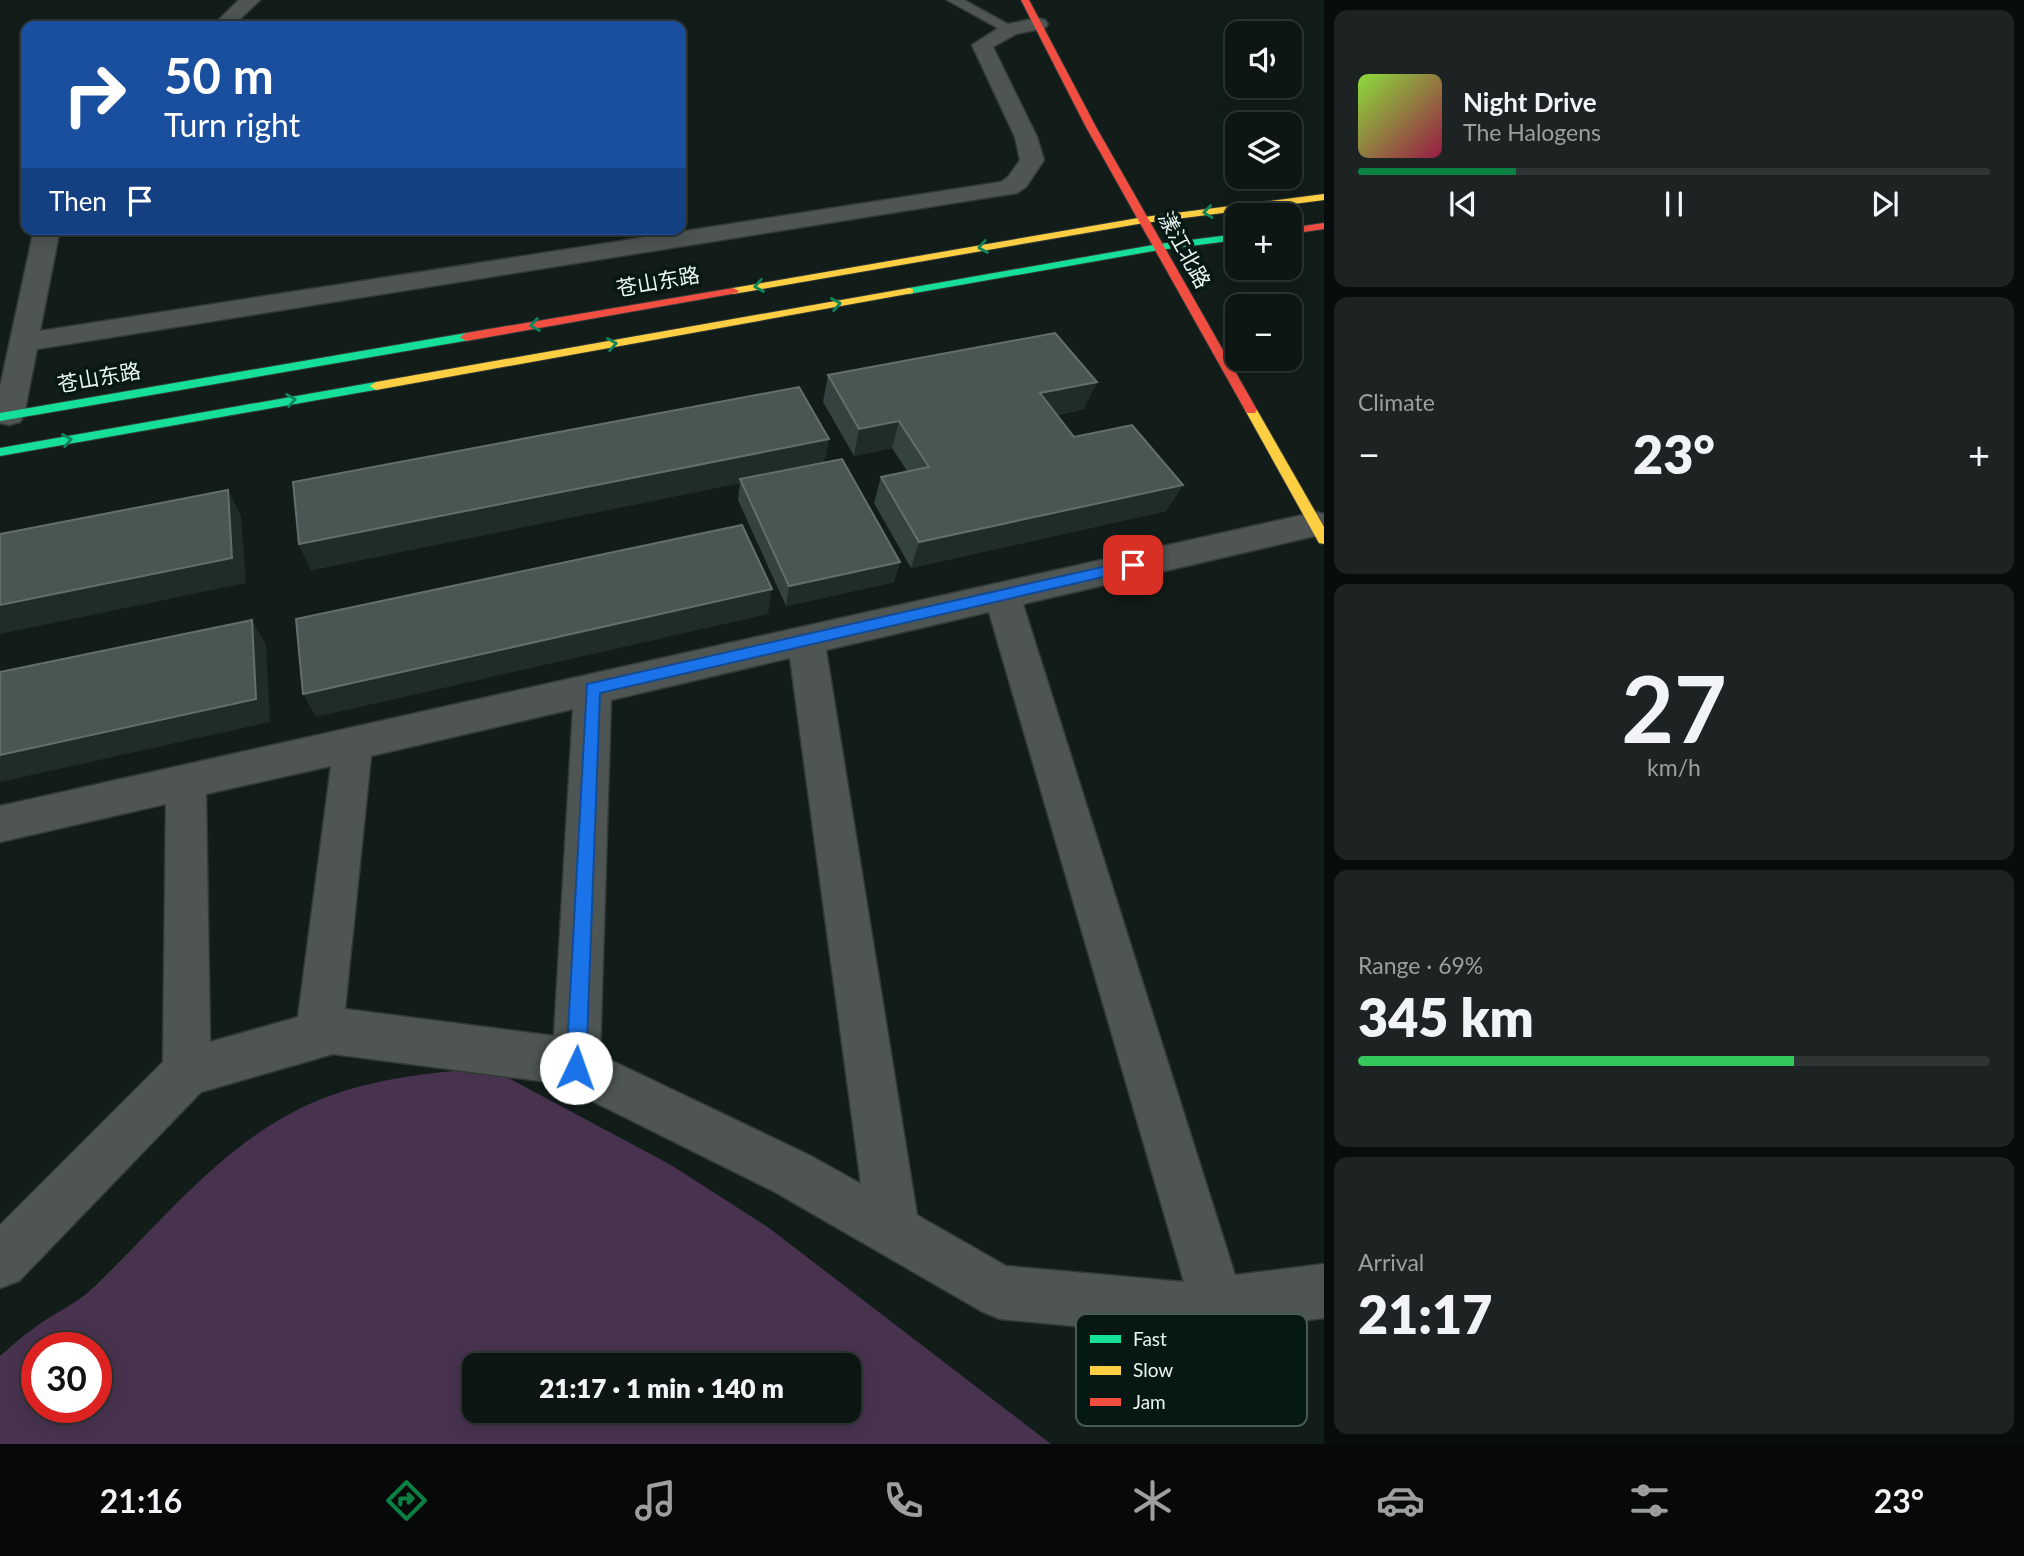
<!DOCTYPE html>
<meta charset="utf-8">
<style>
:root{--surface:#0e1614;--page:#1c2322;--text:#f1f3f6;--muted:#9b9fa0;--line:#2e3534;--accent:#0b8043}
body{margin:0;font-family:Lato,"Noto Sans SC",sans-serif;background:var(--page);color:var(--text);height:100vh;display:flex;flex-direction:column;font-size:26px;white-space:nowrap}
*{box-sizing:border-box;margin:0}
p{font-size:23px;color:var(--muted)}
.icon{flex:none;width:38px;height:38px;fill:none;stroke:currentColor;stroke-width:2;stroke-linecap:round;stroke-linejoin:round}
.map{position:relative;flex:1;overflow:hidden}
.drawer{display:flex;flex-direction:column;gap:10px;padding:10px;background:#080c0b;width:700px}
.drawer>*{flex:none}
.guide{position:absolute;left:21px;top:21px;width:665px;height:214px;border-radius:14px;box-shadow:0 4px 18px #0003,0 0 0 2px var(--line);background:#1a4fa0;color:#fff;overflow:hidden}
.controls{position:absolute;left:1225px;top:21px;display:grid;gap:14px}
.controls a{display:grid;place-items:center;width:77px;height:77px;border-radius:14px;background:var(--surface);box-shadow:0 4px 18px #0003,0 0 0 2px var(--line);font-size:35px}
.speed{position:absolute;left:21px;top:1332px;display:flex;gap:14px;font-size:35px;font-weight:700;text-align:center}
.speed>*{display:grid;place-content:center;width:91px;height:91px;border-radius:50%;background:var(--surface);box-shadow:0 4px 18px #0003,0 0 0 2px var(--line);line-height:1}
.speed .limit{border:10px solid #d22;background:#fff;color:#111}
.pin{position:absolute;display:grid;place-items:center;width:60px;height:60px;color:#fff;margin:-30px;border-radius:14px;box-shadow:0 4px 10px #0006}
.me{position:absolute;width:77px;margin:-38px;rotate:3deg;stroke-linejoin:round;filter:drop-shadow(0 0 5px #0008)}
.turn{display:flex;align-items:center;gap:24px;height:147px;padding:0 28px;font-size:32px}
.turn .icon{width:91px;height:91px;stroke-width:2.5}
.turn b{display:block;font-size:49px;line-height:60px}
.then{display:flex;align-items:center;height:66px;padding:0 28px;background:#0003;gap:14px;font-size:26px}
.big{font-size:52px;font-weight:800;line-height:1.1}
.drawer .widget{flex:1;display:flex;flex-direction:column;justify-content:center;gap:10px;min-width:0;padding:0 24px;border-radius:14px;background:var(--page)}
.drawer .dial{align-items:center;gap:0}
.dial b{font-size:91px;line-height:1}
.song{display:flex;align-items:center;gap:21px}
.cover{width:84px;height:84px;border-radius:10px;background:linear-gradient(135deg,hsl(90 70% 55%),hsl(340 70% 35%))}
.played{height:7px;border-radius:4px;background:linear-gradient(90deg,var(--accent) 25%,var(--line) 25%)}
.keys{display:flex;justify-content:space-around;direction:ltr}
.heat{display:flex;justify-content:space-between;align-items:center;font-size:38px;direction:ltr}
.charge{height:10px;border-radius:5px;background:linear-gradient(90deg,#34c759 69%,var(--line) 0)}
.trip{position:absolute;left:462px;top:1353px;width:399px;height:70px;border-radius:14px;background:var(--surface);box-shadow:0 4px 18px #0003,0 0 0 2px var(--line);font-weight:800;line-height:70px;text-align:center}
.menu{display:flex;height:112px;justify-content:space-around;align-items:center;background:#060908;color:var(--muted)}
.menu .icon{width:49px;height:49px}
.menu .active{color:var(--accent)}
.menu b{font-size:32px;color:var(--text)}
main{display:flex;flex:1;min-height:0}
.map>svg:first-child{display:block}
</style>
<main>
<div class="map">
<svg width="1324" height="1444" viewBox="0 0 1324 1444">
<rect width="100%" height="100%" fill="#121d1a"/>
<!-- green -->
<path fill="#48334f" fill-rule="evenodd" d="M454 1071 501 1074 671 1165 769 1228 1051 1444H0V1356C11 1347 21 1337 33 1329 52 1314 77 1304 94 1287 159 1225 217 1150 299 1109 347 1085 400 1076 454 1071ZM37 1348H96V1407H37ZM474 1365H849V1410H474Z"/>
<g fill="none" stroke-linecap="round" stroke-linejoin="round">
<!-- lane casing -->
<g stroke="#323a37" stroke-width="3">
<path id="lane" d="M947 0H964L1017 29 1015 32H1005Z"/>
</g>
<!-- street casing -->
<g stroke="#323a37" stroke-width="3">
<g id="street">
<path d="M239 0H260L233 26H212Z"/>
<path d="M1038 18 1045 20 1048 24 1045 28 1016 34 993 47 1037 137 1044 160 1026 187 1017 193 37 349 24 415 20 422 9 425 0 423V387L34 229H60L40 331 1001 182 1008 177 1020 160 1015 137 972 45 1003 25Z"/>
<path d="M1316 512 1324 514V534L1023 604 1235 1275 1324 1264V1318L1181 1336 1000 1319 981 1311 775 1192 556 1083 333 1054 201 1092 19 1281 0 1288V1225L163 1062 166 804 0 842V806ZM989 612 1184 1282 1006 1266 917 1215 826 650ZM790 658 861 1184 811 1156 600 1055 611 700ZM573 709 554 1036 345 1009 371 756ZM331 766 298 1017 210 1042 206 794Z"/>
</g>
</g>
<!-- fast casing -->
<g stroke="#323a37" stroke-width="2">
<g id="fast">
<path d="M1237 234V240L1159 250 909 294 903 291 909 288 1159 244Z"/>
<path d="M466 333 470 334V340L0 421V413Z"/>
<path d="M376 382 382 386 380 389 0 456V448Z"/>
</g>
</g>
<!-- slow casing -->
<g stroke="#323a37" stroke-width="2">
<g id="slow">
<path d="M1324 194V200L1144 223 733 294 727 291 733 288 1144 217Z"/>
<path d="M909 288 913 289V293L376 390 370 386 376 382Z"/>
<path d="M1251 406 1257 410 1324 527V544L1319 543 1245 410Z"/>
</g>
</g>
<!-- jam casing -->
<g stroke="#323a37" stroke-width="2">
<g id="jam">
<path d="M1021 0H1029L1096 127 1257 410 1255 413H1247L1245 410 1086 127Z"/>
<path d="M1324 223V229L1290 234V228Z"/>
<path d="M733 288 739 291 737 293 466 341 460 337 466 333Z"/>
</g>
</g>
<!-- lane -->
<use href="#lane" fill="#4e5553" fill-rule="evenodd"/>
<!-- street -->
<use href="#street" fill="#4e5553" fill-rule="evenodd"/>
<!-- fast -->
<use href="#fast" fill="#16e098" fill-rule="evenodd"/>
<!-- slow -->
<use href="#slow" fill="#ffcf43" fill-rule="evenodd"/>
<!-- jam -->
<use href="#jam" fill="#f24e42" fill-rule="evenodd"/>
</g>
<!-- wall -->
<g fill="#354340">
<path d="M828 375 1084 409 1057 415 1074 437 1183 485 1166 511 911 568 874 503 881 477 907 471 892 448 854 456 823 402Z"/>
<path d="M825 462 894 582 786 606 738 500 740 483 311 570 299 544Z"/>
</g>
<!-- shaded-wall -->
<g fill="#1f2c29">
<path d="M1097 382 1084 409 1029 420 1040 393Z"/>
<path d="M899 421 892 448 854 456 859 429Z"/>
<path d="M829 439 824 465 740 479V483L311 570 299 544Z"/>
<path d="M1183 485 1166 511 911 568 919 542Z"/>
<path d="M228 490 241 516 246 583 0 634V605Z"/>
<path d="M900 562 894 582 786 606 789 586Z"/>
<path d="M772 589 768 614 316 717 303 694Z"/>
<path d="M252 620 266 645 270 722 0 782V755Z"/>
</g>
<!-- building -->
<g fill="#495653" stroke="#626f6c" stroke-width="2">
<path d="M1055 333 1097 382 1040 393 1074 437 1132 425 1183 485 919 542 881 477 929 467 899 421 859 429 828 375Z"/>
<path d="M799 387 829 439 299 544 293 482Z"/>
<path d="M842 459 900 562 789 586 740 479Z"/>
<path d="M228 490 232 558 0 605V534Z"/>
<path d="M742 525 772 589 303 694 296 619Z"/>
<path d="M252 620 256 699 0 755V672Z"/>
</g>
<!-- one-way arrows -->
<defs><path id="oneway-chevron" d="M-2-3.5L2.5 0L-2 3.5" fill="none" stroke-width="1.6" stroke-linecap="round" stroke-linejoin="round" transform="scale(1.75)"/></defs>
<g stroke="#0e865c">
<use href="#oneway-chevron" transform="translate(1208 212) rotate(173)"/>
<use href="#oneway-chevron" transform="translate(983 247) rotate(170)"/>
<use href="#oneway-chevron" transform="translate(759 286) rotate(170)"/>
<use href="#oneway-chevron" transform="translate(836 304) rotate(-10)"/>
<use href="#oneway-chevron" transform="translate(535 325) rotate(170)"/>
<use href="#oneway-chevron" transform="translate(612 344) rotate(-10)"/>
<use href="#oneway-chevron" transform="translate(291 400) rotate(-10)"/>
<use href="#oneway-chevron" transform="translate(67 440) rotate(-10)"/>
</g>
<!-- route -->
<path fill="#1a73e8" stroke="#114b97" stroke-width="2" d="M1133 560 1140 565 1138 569 600 693 586 1068 583 1075 576 1078 569 1075 566 1068 587 684Z"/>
<g text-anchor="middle" stroke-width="7" stroke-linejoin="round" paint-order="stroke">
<!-- far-street labels -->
<g font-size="21" fill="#e8f4f0" stroke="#051813">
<text transform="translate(1184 250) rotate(61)" y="7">漾江北路</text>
<text transform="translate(658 282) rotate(-10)" y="7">苍山东路</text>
<text transform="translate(99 378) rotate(-10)" y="7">苍山东路</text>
</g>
</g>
<!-- legend -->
<rect x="1076" y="1314" width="231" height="112" rx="10" fill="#051813" stroke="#495a55" stroke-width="2"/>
<rect x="1090" y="1335" width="31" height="8" fill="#16e098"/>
<rect x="1090" y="1366" width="31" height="9" fill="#ffcf43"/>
<rect x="1090" y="1398" width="31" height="8" fill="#f24e42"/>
<g font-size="19" fill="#e8f4f0">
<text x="1133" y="1346">Fast</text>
<text x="1133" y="1377">Slow</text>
<text x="1133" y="1409">Jam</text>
</g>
</svg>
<div class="controls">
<a><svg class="icon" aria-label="sound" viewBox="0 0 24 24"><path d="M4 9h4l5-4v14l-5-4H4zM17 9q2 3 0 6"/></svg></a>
<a><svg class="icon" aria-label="layers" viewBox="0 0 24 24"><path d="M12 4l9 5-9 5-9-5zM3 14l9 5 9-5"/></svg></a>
<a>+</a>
<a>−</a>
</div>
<div class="speed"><div class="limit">30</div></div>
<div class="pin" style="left:1133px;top:565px;background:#d93025"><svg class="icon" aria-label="arrive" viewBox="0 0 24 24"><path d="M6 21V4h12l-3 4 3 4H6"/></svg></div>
<svg class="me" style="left:576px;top:1068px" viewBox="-20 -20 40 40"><circle r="19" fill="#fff"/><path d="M0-13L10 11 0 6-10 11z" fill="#1a73e8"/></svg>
<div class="trip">21:17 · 1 min · 140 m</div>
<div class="guide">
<div class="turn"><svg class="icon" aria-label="right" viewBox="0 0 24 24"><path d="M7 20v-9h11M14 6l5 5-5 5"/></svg><div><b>50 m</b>Turn right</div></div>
<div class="then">Then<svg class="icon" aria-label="arrive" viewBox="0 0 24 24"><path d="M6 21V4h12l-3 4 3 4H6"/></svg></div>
</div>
</div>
<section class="drawer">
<div class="widget">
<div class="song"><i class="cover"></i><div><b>Night Drive</b><p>The Halogens</p></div></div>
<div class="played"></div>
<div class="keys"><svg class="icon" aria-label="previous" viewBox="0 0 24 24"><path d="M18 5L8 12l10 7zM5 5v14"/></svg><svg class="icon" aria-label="pause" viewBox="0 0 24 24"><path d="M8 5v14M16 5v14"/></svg><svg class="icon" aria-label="next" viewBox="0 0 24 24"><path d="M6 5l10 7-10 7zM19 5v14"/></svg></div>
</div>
<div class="widget"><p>Climate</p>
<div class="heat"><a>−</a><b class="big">23°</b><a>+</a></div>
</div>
<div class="widget dial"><b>27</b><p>km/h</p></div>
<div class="widget"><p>Range · 69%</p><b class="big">345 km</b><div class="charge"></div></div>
<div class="widget"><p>Arrival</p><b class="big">21:17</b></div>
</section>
</main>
<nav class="menu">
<b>21:16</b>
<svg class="icon active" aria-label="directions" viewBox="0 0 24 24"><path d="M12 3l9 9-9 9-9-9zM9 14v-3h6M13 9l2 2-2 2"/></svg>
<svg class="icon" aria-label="music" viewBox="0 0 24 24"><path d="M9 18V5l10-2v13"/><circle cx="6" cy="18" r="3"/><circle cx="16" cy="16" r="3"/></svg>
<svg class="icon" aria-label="phone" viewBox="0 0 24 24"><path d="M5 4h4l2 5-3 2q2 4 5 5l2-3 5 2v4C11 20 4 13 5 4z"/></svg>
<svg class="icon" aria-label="climate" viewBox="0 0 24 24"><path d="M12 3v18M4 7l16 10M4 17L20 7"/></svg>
<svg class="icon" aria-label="car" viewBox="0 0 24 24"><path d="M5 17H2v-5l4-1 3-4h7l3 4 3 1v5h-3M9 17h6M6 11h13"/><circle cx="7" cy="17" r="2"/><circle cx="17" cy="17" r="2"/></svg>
<svg class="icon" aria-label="filters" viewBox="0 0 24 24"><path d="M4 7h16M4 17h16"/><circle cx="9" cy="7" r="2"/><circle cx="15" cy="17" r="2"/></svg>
<b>23°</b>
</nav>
